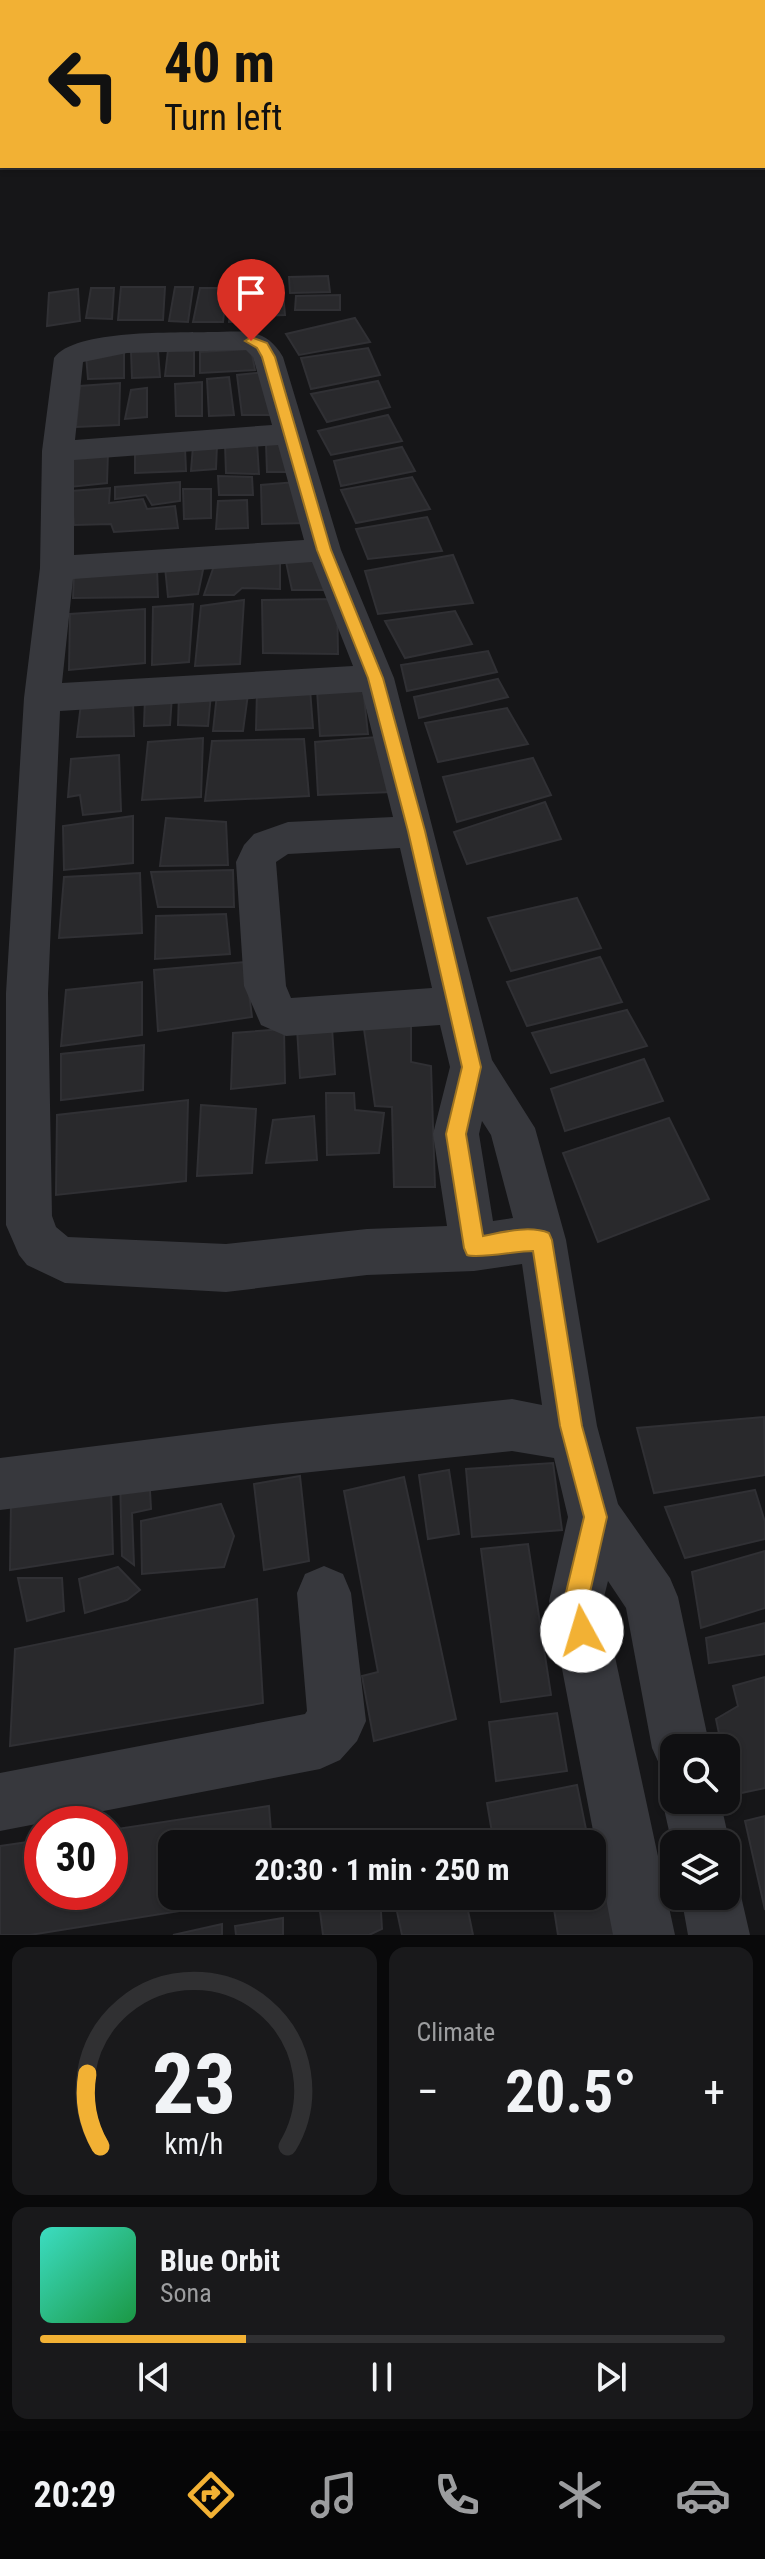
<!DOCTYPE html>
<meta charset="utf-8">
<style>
:root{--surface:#101012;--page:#19191b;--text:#f1f3f6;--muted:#9c9d9f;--line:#303032;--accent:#f2b134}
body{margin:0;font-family:"Roboto Condensed",sans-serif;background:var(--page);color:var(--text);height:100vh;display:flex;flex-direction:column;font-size:30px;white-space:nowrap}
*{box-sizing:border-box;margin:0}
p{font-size:26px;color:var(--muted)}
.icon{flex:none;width:44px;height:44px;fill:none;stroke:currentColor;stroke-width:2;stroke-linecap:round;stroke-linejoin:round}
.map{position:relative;height:1935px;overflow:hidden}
.drawer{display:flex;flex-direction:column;gap:12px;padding:12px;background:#09090a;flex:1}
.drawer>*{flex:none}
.banner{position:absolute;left:0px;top:0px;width:766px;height:168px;box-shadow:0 2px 6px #0004,0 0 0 2px var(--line);background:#f2b134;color:#111;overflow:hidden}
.buttons{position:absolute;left:660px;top:1734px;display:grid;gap:16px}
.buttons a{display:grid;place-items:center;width:80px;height:80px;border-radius:16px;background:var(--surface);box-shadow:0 2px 6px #0004,0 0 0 2px var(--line);font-size:40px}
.speed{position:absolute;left:24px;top:1806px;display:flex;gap:16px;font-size:40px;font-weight:700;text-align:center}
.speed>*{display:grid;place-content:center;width:104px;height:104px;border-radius:50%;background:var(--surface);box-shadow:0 2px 6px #0004,0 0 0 2px var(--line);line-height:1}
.speed .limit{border:12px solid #d22;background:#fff;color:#111}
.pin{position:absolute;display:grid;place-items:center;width:68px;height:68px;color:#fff;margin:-82px -34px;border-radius:50% 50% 50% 0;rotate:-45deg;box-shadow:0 0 8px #0007}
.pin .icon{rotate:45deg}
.me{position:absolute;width:88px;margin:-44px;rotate:354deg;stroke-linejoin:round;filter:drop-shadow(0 0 6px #0008)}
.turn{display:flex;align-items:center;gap:28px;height:168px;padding:0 32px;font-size:36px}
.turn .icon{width:104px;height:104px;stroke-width:2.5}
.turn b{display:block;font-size:56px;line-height:68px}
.big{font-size:60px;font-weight:700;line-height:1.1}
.drawer .tile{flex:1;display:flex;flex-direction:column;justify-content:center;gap:12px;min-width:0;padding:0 28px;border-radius:16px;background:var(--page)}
.drawer .dial{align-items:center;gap:0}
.dial svg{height:208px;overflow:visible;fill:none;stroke:var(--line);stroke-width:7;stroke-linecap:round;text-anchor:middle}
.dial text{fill:var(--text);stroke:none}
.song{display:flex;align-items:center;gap:24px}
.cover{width:96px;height:96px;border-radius:12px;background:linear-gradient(135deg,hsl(170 70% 55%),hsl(140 70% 35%))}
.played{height:8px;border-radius:4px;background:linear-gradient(90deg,var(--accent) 30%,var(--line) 30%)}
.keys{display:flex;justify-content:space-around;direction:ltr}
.heat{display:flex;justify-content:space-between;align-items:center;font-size:44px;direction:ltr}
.drawer .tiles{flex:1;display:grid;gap:12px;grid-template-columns:1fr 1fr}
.tile:last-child{grid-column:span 2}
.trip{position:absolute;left:158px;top:1830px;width:448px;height:80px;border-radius:16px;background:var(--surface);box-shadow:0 2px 6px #0004,0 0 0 2px var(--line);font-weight:700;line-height:80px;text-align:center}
.tabs{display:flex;height:128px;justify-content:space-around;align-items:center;background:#060607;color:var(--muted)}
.tabs .icon{width:56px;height:56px}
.tabs .on{color:var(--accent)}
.tabs b{font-size:36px;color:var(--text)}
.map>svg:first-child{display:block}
</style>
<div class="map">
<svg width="765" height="1935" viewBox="0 0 765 1935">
<rect width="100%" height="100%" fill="#161618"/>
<!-- building -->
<g fill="#29292c" stroke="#303034" stroke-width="2">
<path d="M328 276 330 292 290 293 289 277Z"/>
<path d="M282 281 285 315 258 316 257 282Z"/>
<path d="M121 287H165L163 320H118Z"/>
<path d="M175 287H193L188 322 169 321Z"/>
<path d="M91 288H114L112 319 86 318Z"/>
<path d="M200 288H227L223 322H193Z"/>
<path d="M249 288 248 321 229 322 232 289Z"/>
<path d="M78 289 80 321 47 326 49 293Z"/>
<path d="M340 295V310H295L296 296Z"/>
<path d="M355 318 370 342 299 355 286 334Z"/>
<path d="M368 348 380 375 311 389 301 358Z"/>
<path d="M251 349 255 370 200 373V352Z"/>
<path d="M168 350 194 351V376H165Z"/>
<path d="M124 351V378L88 379 86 355Z"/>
<path d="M131 351H158L160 377 132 378Z"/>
<path d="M265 372 276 415H242L237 375Z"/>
<path d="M229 377 234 415 209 416 207 379Z"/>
<path d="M378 381 390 407 327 422 311 394Z"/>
<path d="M202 382V416H176L175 384Z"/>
<path d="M120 383 119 425 76 427 80 386Z"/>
<path d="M147 388V417L125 419 131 390Z"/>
<path d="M388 415 402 441 331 455 318 431Z"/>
<path d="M287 441 294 472H267L266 443Z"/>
<path d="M257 443 259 474 226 473 225 444Z"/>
<path d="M217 445 216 469 191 471 193 446Z"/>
<path d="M402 447 415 471 341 486 334 461Z"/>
<path d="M135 448H185L186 471 135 473Z"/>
<path d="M108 451 107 483 70 487 72 453Z"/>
<path d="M218 476 252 477 253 495H219Z"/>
<path d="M412 477 430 509 356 523 341 490Z"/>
<path d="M180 482V501L152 505 146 495 115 499V487Z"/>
<path d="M296 482 308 523 262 524 261 485Z"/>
<path d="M110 488 109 503 143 499 147 509 175 506 178 528 114 532 111 524 74 525 71 491Z"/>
<path d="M183 489H211V518L184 519Z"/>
<path d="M247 500 248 528 216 529 218 501Z"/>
<path d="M427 517 442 551 368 559 356 529Z"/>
<path d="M453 555 473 603 378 614 365 571Z"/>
<path d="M285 557H319L327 590H292Z"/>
<path d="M280 560V589L242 588 234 595H204L215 563Z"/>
<path d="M204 565 198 594 168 597 165 567Z"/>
<path d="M157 567 158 597 73 598 74 573Z"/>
<path d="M337 599 338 654 263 653 262 600Z"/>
<path d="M244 600 240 664 195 666 201 606Z"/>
<path d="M193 604 189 662 152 665 153 607Z"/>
<path d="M145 609V663L69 670 70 614Z"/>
<path d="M455 611 472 644 405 658 385 621Z"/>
<path d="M488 651 497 672 407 691 401 665Z"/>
<path d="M498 679 508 697 419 718 414 697Z"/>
<path d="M363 688 368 734 320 736 317 690Z"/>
<path d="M310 689 313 728 256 730 257 690Z"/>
<path d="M179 694H211L208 726 178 725Z"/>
<path d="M217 694H248L243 731H213Z"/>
<path d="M172 696 170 725 144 726 145 697Z"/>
<path d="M133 701 134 736 77 737 81 704Z"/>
<path d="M507 708 528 744 438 762 425 723Z"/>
<path d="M377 737 391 792 318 795 315 742Z"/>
<path d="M203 738 201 797 142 800 148 742Z"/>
<path d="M304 739 309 796 205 801 212 741Z"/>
<path d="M119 755 121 811 83 815 80 795 68 797 71 759Z"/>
<path d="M533 758 551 795 457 822 443 777Z"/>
<path d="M545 802 561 839 467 864 454 832Z"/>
<path d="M133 816V863L64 870 63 826Z"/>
<path d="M166 818 226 822 228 865 160 866Z"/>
<path d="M233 870 234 907H158L151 872Z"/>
<path d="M140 873 142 933 59 938 64 877Z"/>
<path d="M577 898 601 948 511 971 488 918Z"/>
<path d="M226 914 230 954 155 959 156 916Z"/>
<path d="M600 957 622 1002 527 1026 507 982Z"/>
<path d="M245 962 252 1017 158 1031 154 970Z"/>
<path d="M142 982V1035L61 1046 66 990Z"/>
<path d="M627 1010 647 1046 551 1073 532 1033Z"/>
<path d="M363 1022H411V1062L431 1066 435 1187H394L392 1107 375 1106Z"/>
<path d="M297 1028H332L335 1074 300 1078Z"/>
<path d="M284 1029 285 1083 231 1089 233 1033Z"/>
<path d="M144 1045 143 1090 61 1100V1054Z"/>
<path d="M644 1059 663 1101 565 1131 551 1089Z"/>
<path d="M326 1093H354L355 1110 384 1113 379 1153 327 1155Z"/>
<path d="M188 1100 186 1181 56 1195 57 1115Z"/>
<path d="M201 1105 256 1109 252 1173 197 1176Z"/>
<path d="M314 1116 317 1160 266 1163 273 1120Z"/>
<path d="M669 1118 709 1199 598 1242 563 1153Z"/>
<path d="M764 1417 765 1475 654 1493 637 1428Z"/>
<path d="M553 1463 562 1530 472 1537 466 1469Z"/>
<path d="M449 1470 459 1534 428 1539 419 1475Z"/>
<path d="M149 1473 151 1509 132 1513 134 1565 122 1556 120 1477Z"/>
<path d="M300 1476 309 1561 264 1570 254 1484Z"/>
<path d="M404 1477 456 1719 374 1741 362 1676 378 1672 344 1491Z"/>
<path d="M111 1488 113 1554 10 1570 11 1503Z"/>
<path d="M755 1490 765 1522V1539L685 1558 665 1507Z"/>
<path d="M221 1504 234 1536 224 1567 142 1574 141 1521Z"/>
<path d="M528 1544 551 1695 501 1702 481 1549Z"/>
<path d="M765 1551V1608L701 1628 692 1572Z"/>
<path d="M118 1567 140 1590 127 1600 85 1613 79 1579Z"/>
<path d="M18 1578H62L64 1611 27 1621Z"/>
<path d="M257 1599 263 1703 10 1746 15 1649Z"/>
<path d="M765 1623V1654L709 1663 706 1638Z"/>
<path d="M765 1677V1788L732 1795 726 1748H722L716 1719 738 1706 733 1686Z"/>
<path d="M557 1713 567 1771 496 1781 489 1722Z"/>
<path d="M577 1785 589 1844H494L487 1803Z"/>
<path d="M269 1806 272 1844H172V1896H273L30 1935H0V1846L42 1840V1892H110V1830Z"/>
<path d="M765 1816V1910L745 1821Z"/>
<path d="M613 1877 624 1935H558L552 1896H592V1881Z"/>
<path d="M318 1896H380L382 1929 369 1935H323Z"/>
<path d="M437 1896H465L473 1935H402L396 1907Z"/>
<path d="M283 1918V1935H236L235 1926Z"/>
<path d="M222 1924V1935H173Z"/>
</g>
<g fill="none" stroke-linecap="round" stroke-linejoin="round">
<!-- street -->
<g fill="#37383d" fill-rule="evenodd">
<path d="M211 332C243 332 265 326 283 357L341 550 394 678 492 1060 535 1128 566 1240 597 1426 618 1504 670 1578 678 1597 710 1748H674V1774L661 1768 652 1748 626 1608 608 1581 603 1601 675 1935H613L549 1601 568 1517 554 1458 512 1451 273 1476 0 1510V1458L273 1424 512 1399 542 1405 522 1264 474 1271 367 1275 226 1292 65 1283 27 1265 19 1255 6 1225V993L24 698 40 568 42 451 54 358C74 329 177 333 211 332ZM246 350 253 357 272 425 75 440 83 362 127 353ZM278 445 304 540 74 555V460ZM312 562 353 666 62 683 73 579ZM362 692 393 817 288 822 254 834 244 845 236 862 244 986 261 1025 286 1036 440 1025 450 1067 433 1134 447 1226 367 1229 226 1244 68 1237 56 1227 52 1216 48 993 60 711ZM400 848 432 988 291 998 286 986 276 862 288 854ZM482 1121 491 1135 513 1218 493 1221 479 1134Z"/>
<path d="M324 1566 343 1574 351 1593 366 1721 357 1741 340 1760 320 1769 0 1831V1773L305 1714 307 1711 297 1593 305 1574Z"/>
<path d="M674 1778V1800H720L730 1844 726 1853V1844H674V1853L662 1800 670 1779Z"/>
<path d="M726 1872 733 1874 741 1896 750 1935H688L681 1896H726Z"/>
</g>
</g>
<!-- route -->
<path fill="#f2b134" stroke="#9d7322" stroke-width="2" d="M251 337 267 343 275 357 331 550 383 678 425 831 481 1067 466 1134 483 1236C503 1232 530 1225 549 1233L552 1240 582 1426 607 1517 588 1601 594 1631 591 1639 582 1643 574 1639 564 1601 584 1517 560 1426 533 1251C517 1251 478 1259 467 1255L464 1248 446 1134 462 1067 408 831 368 678 317 550 262 357 257 348 245 341Z"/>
</svg>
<div class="buttons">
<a><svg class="icon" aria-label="search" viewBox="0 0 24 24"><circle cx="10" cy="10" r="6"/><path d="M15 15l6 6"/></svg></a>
<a><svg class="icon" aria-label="layers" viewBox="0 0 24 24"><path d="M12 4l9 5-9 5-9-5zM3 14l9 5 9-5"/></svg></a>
</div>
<div class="speed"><div class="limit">30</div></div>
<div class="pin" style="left:251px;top:341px;background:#d93025"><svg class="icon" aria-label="arrive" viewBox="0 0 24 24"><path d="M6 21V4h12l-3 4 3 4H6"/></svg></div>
<svg class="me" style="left:582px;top:1631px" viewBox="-20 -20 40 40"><circle r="19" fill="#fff"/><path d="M0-13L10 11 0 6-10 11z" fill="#f2b134"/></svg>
<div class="trip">20:30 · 1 min · 250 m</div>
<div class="banner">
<div class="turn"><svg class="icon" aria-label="left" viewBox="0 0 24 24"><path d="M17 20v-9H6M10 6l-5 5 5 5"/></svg><div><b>40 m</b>Turn left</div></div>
</div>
</div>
<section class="drawer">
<div class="tiles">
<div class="tile dial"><svg viewBox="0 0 100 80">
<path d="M14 69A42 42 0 1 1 86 69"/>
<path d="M14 69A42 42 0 0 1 9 41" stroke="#f2b134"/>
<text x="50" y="56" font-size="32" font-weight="700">23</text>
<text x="50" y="72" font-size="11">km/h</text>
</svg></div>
<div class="tile"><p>Climate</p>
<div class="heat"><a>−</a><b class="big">20.5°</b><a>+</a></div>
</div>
<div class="tile">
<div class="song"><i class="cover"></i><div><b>Blue Orbit</b><p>Sona</p></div></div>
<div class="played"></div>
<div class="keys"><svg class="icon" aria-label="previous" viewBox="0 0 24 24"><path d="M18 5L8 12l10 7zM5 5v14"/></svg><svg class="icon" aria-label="pause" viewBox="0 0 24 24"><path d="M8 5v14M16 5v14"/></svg><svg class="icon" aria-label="next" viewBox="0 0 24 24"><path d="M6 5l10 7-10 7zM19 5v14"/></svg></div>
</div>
</div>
</section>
<nav class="tabs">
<b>20:29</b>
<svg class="icon on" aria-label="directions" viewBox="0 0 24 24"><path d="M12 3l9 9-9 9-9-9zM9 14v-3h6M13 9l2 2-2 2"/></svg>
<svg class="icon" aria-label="music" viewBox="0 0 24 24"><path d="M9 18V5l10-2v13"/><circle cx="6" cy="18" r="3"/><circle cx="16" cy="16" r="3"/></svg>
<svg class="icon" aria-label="phone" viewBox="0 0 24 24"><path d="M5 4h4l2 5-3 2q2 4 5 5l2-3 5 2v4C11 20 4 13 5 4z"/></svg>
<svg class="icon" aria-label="climate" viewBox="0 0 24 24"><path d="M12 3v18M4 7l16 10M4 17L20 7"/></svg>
<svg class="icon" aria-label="car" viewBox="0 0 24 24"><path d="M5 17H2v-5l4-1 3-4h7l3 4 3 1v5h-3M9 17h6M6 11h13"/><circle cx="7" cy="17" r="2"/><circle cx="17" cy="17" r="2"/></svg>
</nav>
